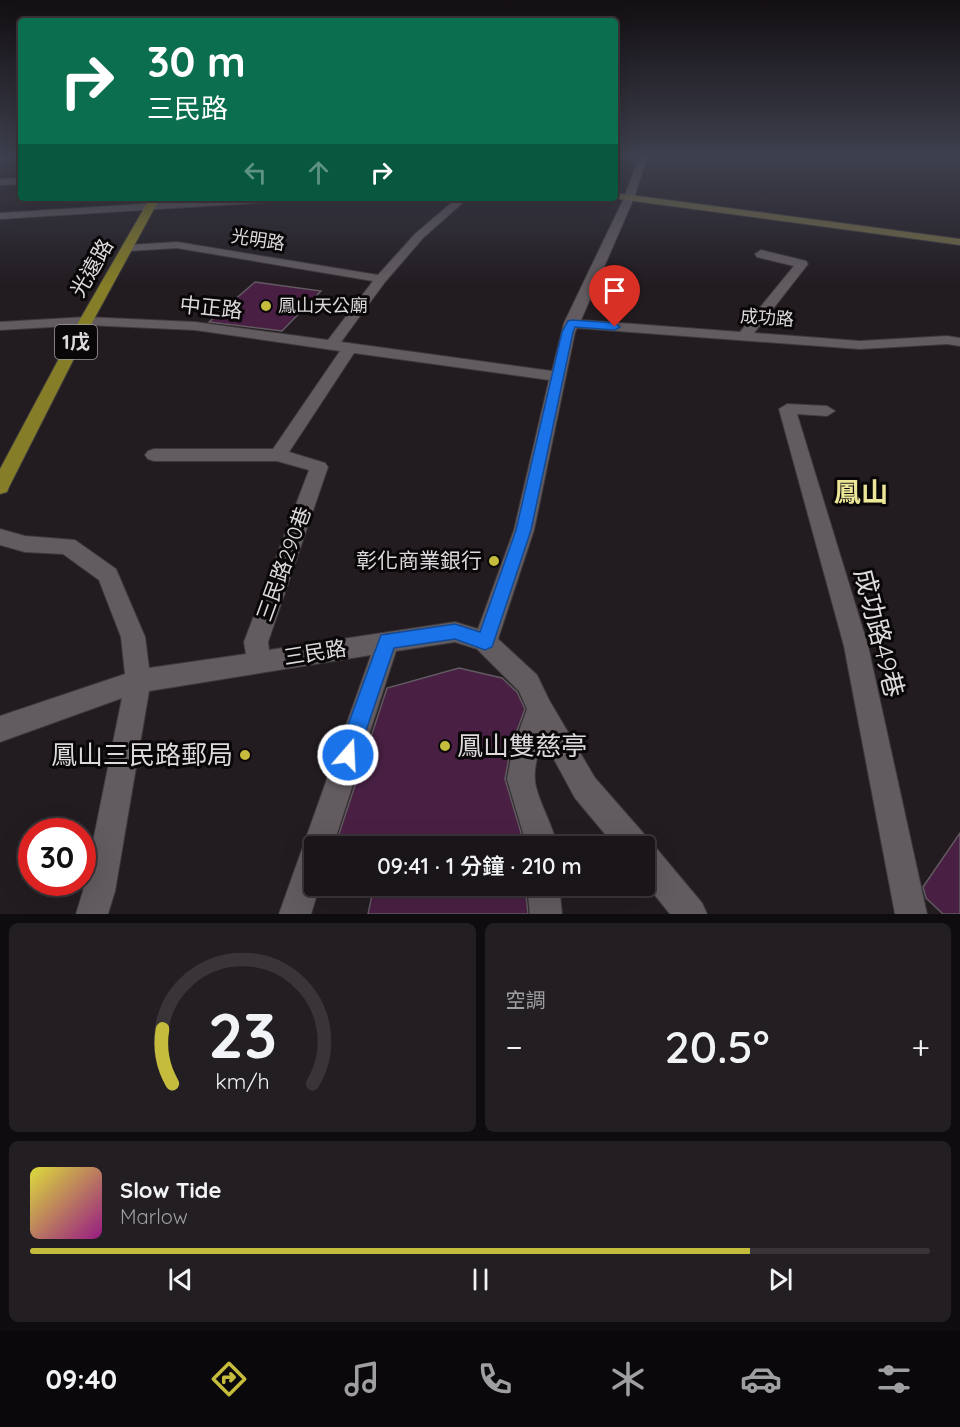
<!DOCTYPE html>
<html lang="zh-TW">
<meta charset="utf-8">
<style>
:root{--surface:#1a1519;--page:#231e22;--text:#f1f3f6;--muted:#9f9fa2;--line:#383438;--accent:#c5bc3d}
body{margin:0;font-family:Quicksand,"Noto Sans TC",sans-serif;background:var(--page);color:var(--text);height:100vh;display:flex;flex-direction:column;font-size:22px;white-space:nowrap}
*{box-sizing:border-box;margin:0}
p{font-size:20px;color:var(--muted)}
.icon{flex:none;width:33px;height:33px;fill:none;stroke:currentColor;stroke-width:2;stroke-linecap:round;stroke-linejoin:round}
.map{position:relative;height:914px;overflow:hidden}
.drawer{display:flex;flex-direction:column;gap:9px;padding:9px;background:#0e0c0e;flex:1}
.drawer>*{flex:none}
.guide{position:absolute;left:18px;top:18px;width:600px;height:183px;border-radius:6px;box-shadow:0 6px 24px #0002,0 0 0 2px var(--line);background:#0b6e4f;color:#fff;overflow:hidden}
.speed{position:absolute;left:18px;top:818px;display:flex;gap:12px;font-size:30px;font-weight:700;text-align:center}
.speed>*{display:grid;place-content:center;width:78px;height:78px;border-radius:50%;background:var(--surface);box-shadow:0 6px 24px #0002,0 0 0 2px var(--line);line-height:1}
.speed .limit{border:9px solid #d22;background:#fff;color:#111}
.pin{position:absolute;display:grid;place-items:center;width:51px;height:51px;color:#fff;margin:-62px -26px;border-radius:50% 50% 50% 0;rotate:-45deg;box-shadow:0 0 6px #0007}
.pin .icon{rotate:45deg}
.me{position:absolute;width:66px;margin:-33px;rotate:19deg;stroke-linejoin:round;filter:drop-shadow(0 0 4px #0008)}
.turn{display:flex;align-items:center;gap:21px;height:126px;padding:0 30px;font-size:27px}
.turn .icon{width:78px;height:78px;stroke-width:2.5}
.turn b{display:block;font-size:42px;line-height:51px}
.lanes{display:flex;align-items:center;height:57px;padding:0 30px;background:#0003;justify-content:center;gap:30px;direction:ltr}
.lanes .off{opacity:.35}
.big{font-size:45px;font-weight:600;line-height:1.1}
.drawer .card{flex:1;display:flex;flex-direction:column;justify-content:center;gap:9px;min-width:0;padding:0 21px;border-radius:9px;background:var(--page)}
.drawer .dial{align-items:center;gap:0}
.dial svg{height:156px;overflow:visible;fill:none;stroke:var(--line);stroke-width:7;stroke-linecap:round;text-anchor:middle}
.dial text{fill:var(--text);stroke:none}
.song{display:flex;align-items:center;gap:18px}
.cover{width:72px;height:72px;border-radius:9px;background:linear-gradient(135deg,hsl(60 70% 55%),hsl(310 70% 35%))}
.played{height:6px;border-radius:3px;background:linear-gradient(90deg,var(--accent) 80%,var(--line) 80%)}
.keys{display:flex;justify-content:space-around;direction:ltr}
.heat{display:flex;justify-content:space-between;align-items:center;font-size:33px;direction:ltr}
.drawer .tiles{flex:1;display:grid;gap:9px;grid-template-columns:1fr 1fr}
.card:last-child{grid-column:span 2}
.trip{position:absolute;left:304px;top:836px;width:351px;height:60px;border-radius:6px;background:var(--surface);box-shadow:0 6px 24px #0002,0 0 0 2px var(--line);font-weight:600;line-height:60px;text-align:center}
.tab-bar{display:flex;height:96px;justify-content:space-around;align-items:center;background:#0a080a;color:var(--muted)}
.tab-bar .icon{width:42px;height:42px}
.tab-bar .current{color:var(--accent)}
.tab-bar b{font-size:27px;color:var(--text)}
.map>svg:first-child{display:block}
</style>
<div class="map">
<svg width="960" height="914" viewBox="0 0 960 914">
<rect width="100%" height="100%" fill="#221c21"/>
<!-- building -->
<g fill="#492044" stroke="#615a60" stroke-width="1.5">
<path d="M255 282 321 291 282 331 209 322Z"/>
<path d="M459 668 502 678 517 692 525 709 511 747 505 779 525 846H335L387 688Z"/>
<path d="M960 833V914H943L926 898 923 887Z"/>
<path d="M374 885H525L528 914H368Z"/>
</g>
<g fill="none" stroke-linecap="round" stroke-linejoin="round">
<!-- minor casing -->
<g stroke="#3d393c" stroke-width="2">
<g id="minor">
<path d="M0 157H8L0 163Z"/>
<path d="M639 157H647L634 198 581 320 740 332 794 266 757 257 755 254 761 250 806 261 808 264 754 333 860 341 947 336 960 338V346L947 344 860 349 577 328 575 332 534 530 498 639 537 675 549 700 595 778 645 835 649 845 656 848 702 903 707 914H670L645 883V846H615L575 798 543 739C538 754 532 771 536 787 541 807 553 825 557 846H527L507 779 513 748 527 709 519 691 477 649 455 642 396 651 333 846H315V885H320L311 914H279L371 655 149 691 115 891 108 914H76L83 891 122 698 0 742V716L125 674 121 637 99 580 63 554 25 552 0 545V529L25 536 75 540 116 569 145 637 149 668 246 654 244 642 309 470 277 461H154L148 459 145 455 148 451 154 449H273L340 351 195 330 86 325 0 330V322L86 317 195 322 328 340 373 281 177 248 129 251 123 248 129 245 177 242 378 275 415 234 457 198H468L423 238 385 282 341 342 552 371 564 323 624 198ZM354 353 549 380 514 530 478 629 455 622 269 650 268 642 328 467 325 463 289 452Z"/>
<path d="M21 178V184L0 185V179Z"/>
<path d="M237 198H291L286 201 0 219V213Z"/>
<path d="M787 404 827 406 835 411 827 416 797 414 868 646 927 914H895L844 646 779 409Z"/>
<path d="M527 885H559L562 914H530Z"/>
</g>
</g>
<!-- secondary casing -->
<g stroke="#3d393c" stroke-width="2">
<path id="secondary" d="M615 193 960 239V245L611 198H615Z"/>
</g>
<!-- primary casing -->
<g stroke="#3d393c" stroke-width="2">
<path id="primary" d="M150 198H160L93 321 9 487 7 492 0 494V469L79 321Z"/>
</g>
<!-- minor -->
<use href="#minor" fill="#625b60" fill-rule="evenodd"/>
<!-- secondary -->
<use href="#secondary" fill="#736c44" fill-rule="evenodd"/>
<!-- primary -->
<use href="#primary" fill="#857d27" fill-rule="evenodd"/>
</g>
<!-- sky -->
<linearGradient id="sky" x2="0" y2="1"><stop stop-color="#130f12"/><stop offset="0.55" stop-color="#3e404e"/><stop offset="1" stop-color="#3e404e" stop-opacity="0"/></linearGradient>
<rect width="960" height="285" fill="url(#sky)"/>
<!-- route -->
<path fill="#1a73e8" stroke="#114b97" stroke-width="1.5" d="M572 320 615 323 620 327 615 330 575 327 573 332 531 530 492 647 485 650 455 639 394 648 355 763 348 766 340 763 337 755 381 635 455 624 480 632 516 530 562 332 568 321Z"/>
<!-- markers -->
<g fill="#c5bc3d" stroke="#0a0709" stroke-width="2">
<circle cx="266" cy="306" r="6"/>
<circle cx="494" cy="561" r="6"/>
<circle cx="445" cy="746" r="6"/>
<circle cx="245" cy="755" r="6"/>
</g>
<g text-anchor="middle" stroke-width="6" stroke-linejoin="round" paint-order="stroke">
<!-- far-street labels -->
<g font-size="18" fill="#ddd9dc" stroke="#0a0709">
<text transform="translate(258 240) rotate(9)" y="6">光明路</text>
<text transform="translate(767 318) rotate(4)" y="6">成功路</text>
</g>
<!-- far-poi labels -->
<g font-size="18" fill="#ddd9dc" stroke="#0a0709" text-anchor="start">
<text x="278" y="312">鳳山天公廟</text>
</g>
<!-- shield labels -->
<rect fill="#0a0709" stroke="#9e9a9d" stroke-width="1.5" x="55" y="325" width="42" height="34" rx="4.5"/>
<g font-size="20" font-weight="bold" fill="#ddd9dc">
<text x="76" y="349">1戊</text>
</g>
<!-- street labels -->
<g font-size="21" fill="#ddd9dc" stroke="#0a0709">
<text transform="translate(92 268) rotate(-60)" y="7">光遠路</text>
<text transform="translate(211 308) rotate(6)" y="7">中正路</text>
<text transform="translate(284 564) rotate(-70)" y="7">三民路290巷</text>
<text transform="translate(315 653) rotate(-9)" y="7">三民路</text>
</g>
<!-- poi labels -->
<g font-size="21" fill="#ddd9dc" stroke="#0a0709" text-anchor="end">
<text x="482" y="568">彰化商業銀行</text>
</g>
<!-- near-street labels -->
<g font-size="26" fill="#ddd9dc" stroke="#0a0709">
<text transform="translate(879 633) rotate(76)" y="9">成功路49巷</text>
</g>
<!-- near-poi labels -->
<g font-size="26" fill="#ddd9dc" stroke="#0a0709" text-anchor="start">
<text x="457" y="755">鳳山雙慈亭</text>
<text x="233" y="764" text-anchor="end">鳳山三民路郵局</text>
</g>
<!-- district labels -->
<g font-size="27" font-weight="bold" fill="#ece798" stroke="#0a0709">
<text x="861" y="502">鳳山</text>
</g>
</g>
</svg>
<div class="speed"><div class="limit">30</div></div>
<div class="pin" style="left:615px;top:327px;background:#d93025"><svg class="icon" aria-label="arrive" viewBox="0 0 24 24"><path d="M6 21V4h12l-3 4 3 4H6"/></svg></div>
<svg class="me" style="left:348px;top:755px" viewBox="-20 -20 40 40"><circle r="17" fill="#1a73e8" stroke="#fff" stroke-width="3"/><path d="M0-11L8 9 0 5-8 9z" fill="#fff"/></svg>
<div class="trip">09:41 · 1 分鐘 · 210 m</div>
<div class="guide">
<div class="turn"><svg class="icon" aria-label="right" viewBox="0 0 24 24"><path d="M7 20v-9h11M14 6l5 5-5 5"/></svg><div><b>30 m</b>三民路</div></div>
<div class="lanes"><svg class="icon off" aria-label="left" viewBox="0 0 24 24"><path d="M17 20v-9H6M10 6l-5 5 5 5"/></svg><svg class="icon off" aria-label="ahead" viewBox="0 0 24 24"><path d="M12 20V5M6 11l6-6 6 6"/></svg><svg class="icon" aria-label="right" viewBox="0 0 24 24"><path d="M7 20v-9h11M14 6l5 5-5 5"/></svg></div>
</div>
</div>
<section class="drawer">
<div class="tiles">
<div class="card dial"><svg viewBox="0 0 100 80">
<path d="M14 69A42 42 0 1 1 86 69"/>
<path d="M14 69A42 42 0 0 1 9 41" stroke="#c5bc3d"/>
<text x="50" y="56" font-size="32" font-weight="700">23</text>
<text x="50" y="72" font-size="11">km/h</text>
</svg></div>
<div class="card"><p>空調</p>
<div class="heat"><a>−</a><b class="big">20.5°</b><a>+</a></div>
</div>
<div class="card">
<div class="song"><i class="cover"></i><div><b>Slow Tide</b><p>Marlow</p></div></div>
<div class="played"></div>
<div class="keys"><svg class="icon" aria-label="previous" viewBox="0 0 24 24"><path d="M18 5L8 12l10 7zM5 5v14"/></svg><svg class="icon" aria-label="pause" viewBox="0 0 24 24"><path d="M8 5v14M16 5v14"/></svg><svg class="icon" aria-label="next" viewBox="0 0 24 24"><path d="M6 5l10 7-10 7zM19 5v14"/></svg></div>
</div>
</div>
</section>
<nav class="tab-bar">
<b>09:40</b>
<svg class="icon current" aria-label="directions" viewBox="0 0 24 24"><path d="M12 3l9 9-9 9-9-9zM9 14v-3h6M13 9l2 2-2 2"/></svg>
<svg class="icon" aria-label="music" viewBox="0 0 24 24"><path d="M9 18V5l10-2v13"/><circle cx="6" cy="18" r="3"/><circle cx="16" cy="16" r="3"/></svg>
<svg class="icon" aria-label="phone" viewBox="0 0 24 24"><path d="M5 4h4l2 5-3 2q2 4 5 5l2-3 5 2v4C11 20 4 13 5 4z"/></svg>
<svg class="icon" aria-label="climate" viewBox="0 0 24 24"><path d="M12 3v18M4 7l16 10M4 17L20 7"/></svg>
<svg class="icon" aria-label="car" viewBox="0 0 24 24"><path d="M5 17H2v-5l4-1 3-4h7l3 4 3 1v5h-3M9 17h6M6 11h13"/><circle cx="7" cy="17" r="2"/><circle cx="17" cy="17" r="2"/></svg>
<svg class="icon" aria-label="filters" viewBox="0 0 24 24"><path d="M4 7h16M4 17h16"/><circle cx="9" cy="7" r="2"/><circle cx="15" cy="17" r="2"/></svg>
</nav>
